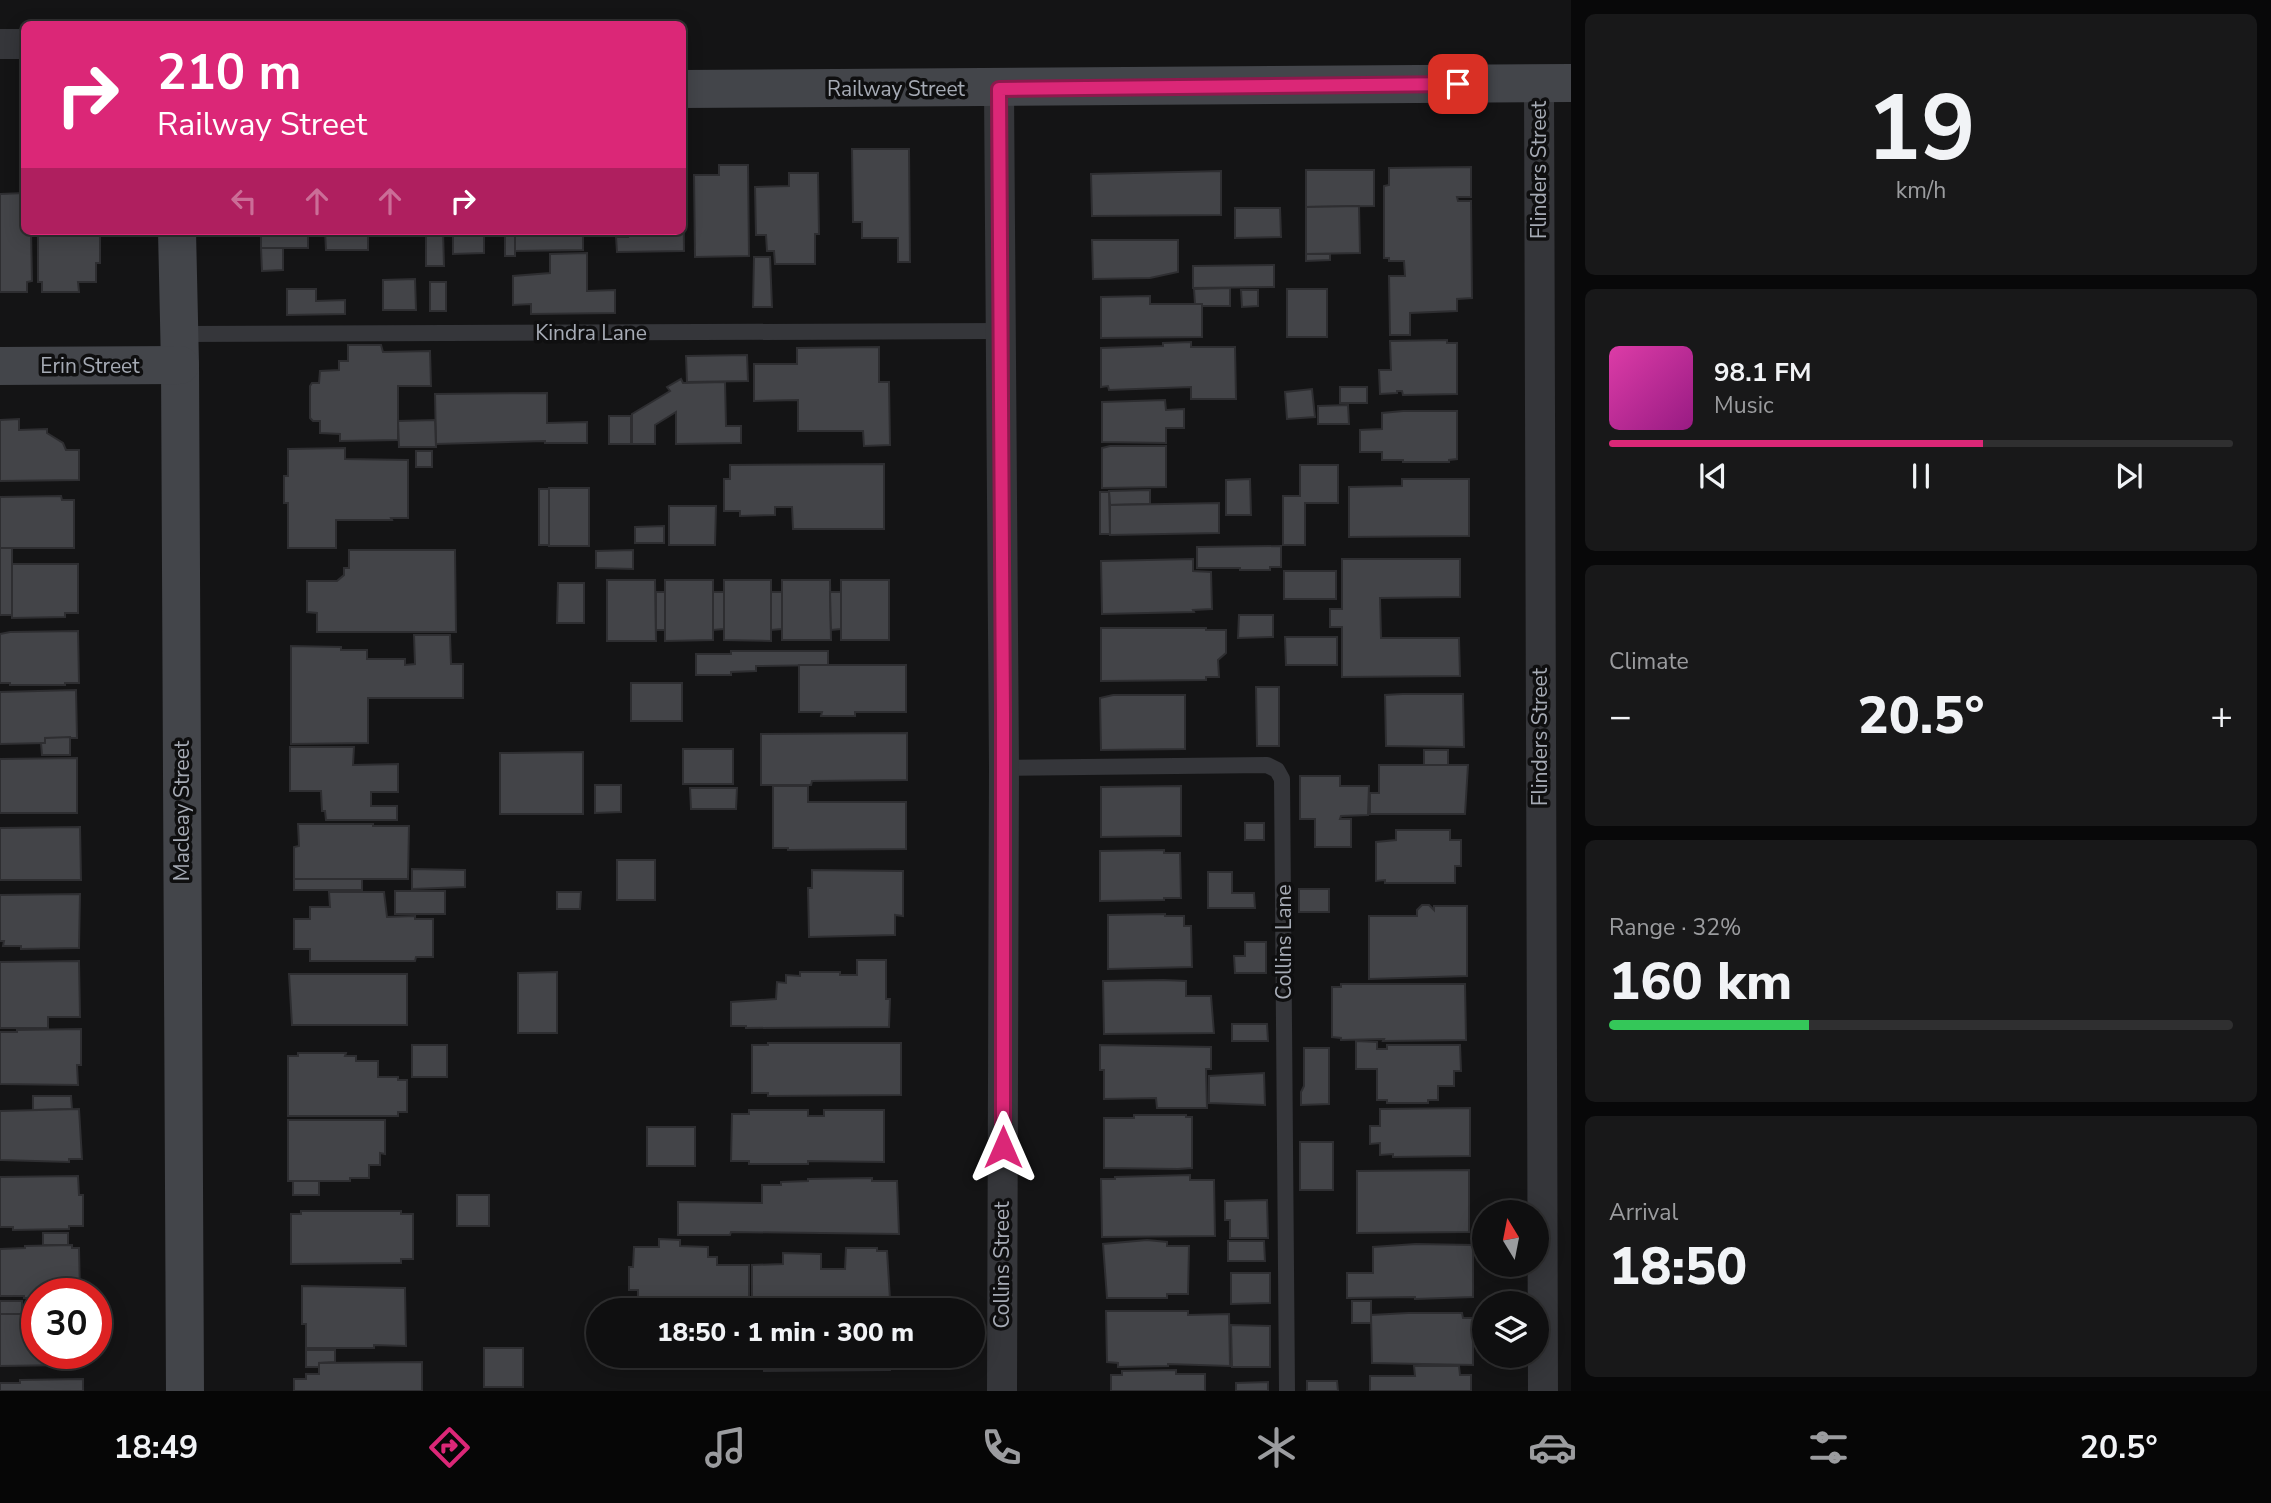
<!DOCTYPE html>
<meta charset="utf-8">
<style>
:root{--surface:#0f0f10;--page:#181819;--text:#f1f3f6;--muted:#9b9c9f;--line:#2f2f30;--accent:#db2777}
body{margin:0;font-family:"Nunito Sans",sans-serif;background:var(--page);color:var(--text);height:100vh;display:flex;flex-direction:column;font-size:26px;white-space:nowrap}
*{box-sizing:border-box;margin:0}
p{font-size:23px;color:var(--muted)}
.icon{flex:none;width:38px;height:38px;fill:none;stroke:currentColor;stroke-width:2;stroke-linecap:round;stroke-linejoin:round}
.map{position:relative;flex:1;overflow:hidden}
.panel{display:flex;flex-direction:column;gap:14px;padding:14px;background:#080809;width:700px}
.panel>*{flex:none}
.banner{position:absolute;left:21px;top:21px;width:665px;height:214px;border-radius:10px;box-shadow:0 4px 18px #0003,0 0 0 2px var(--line);background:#db2777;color:#fff;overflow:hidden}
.needle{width:46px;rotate:350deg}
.controls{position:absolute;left:1472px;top:1200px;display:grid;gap:14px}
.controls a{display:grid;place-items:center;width:77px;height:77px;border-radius:50%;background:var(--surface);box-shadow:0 4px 18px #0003,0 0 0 2px var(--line);font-size:35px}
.speed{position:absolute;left:21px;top:1278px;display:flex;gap:14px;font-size:35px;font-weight:700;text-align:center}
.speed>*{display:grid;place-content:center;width:91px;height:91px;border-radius:50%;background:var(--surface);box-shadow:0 4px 18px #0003,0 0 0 2px var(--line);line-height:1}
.speed .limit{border:10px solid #d22;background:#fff;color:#111}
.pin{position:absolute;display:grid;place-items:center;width:60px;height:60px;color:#fff;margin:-30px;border-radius:14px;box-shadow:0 4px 10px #0006}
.me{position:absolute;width:77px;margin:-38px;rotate:0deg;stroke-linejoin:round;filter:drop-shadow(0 0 5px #0008)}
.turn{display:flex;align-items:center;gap:24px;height:147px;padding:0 21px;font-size:32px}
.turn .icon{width:91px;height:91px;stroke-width:2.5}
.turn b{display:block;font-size:49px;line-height:60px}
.lanes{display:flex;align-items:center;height:66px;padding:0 21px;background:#0003;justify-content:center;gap:35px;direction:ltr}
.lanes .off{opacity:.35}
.big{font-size:52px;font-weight:800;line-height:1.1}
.panel .widget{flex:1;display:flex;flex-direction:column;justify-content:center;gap:10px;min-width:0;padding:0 24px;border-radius:10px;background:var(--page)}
.panel .dial{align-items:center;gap:0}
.dial b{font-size:91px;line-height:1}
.song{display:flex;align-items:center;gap:21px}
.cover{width:84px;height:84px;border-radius:10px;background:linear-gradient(135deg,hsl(320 70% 55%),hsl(310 70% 35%))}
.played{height:7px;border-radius:4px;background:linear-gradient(90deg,var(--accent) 60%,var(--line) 60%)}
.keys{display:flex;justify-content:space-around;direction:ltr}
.heat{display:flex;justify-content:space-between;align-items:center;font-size:38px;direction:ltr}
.charge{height:10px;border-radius:5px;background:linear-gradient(90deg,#34c759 32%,var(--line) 0)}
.trip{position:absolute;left:586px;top:1298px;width:399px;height:70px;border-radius:35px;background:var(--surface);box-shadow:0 4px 18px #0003,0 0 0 2px var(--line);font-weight:800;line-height:70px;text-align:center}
.tabs{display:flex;height:112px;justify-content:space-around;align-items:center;background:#060606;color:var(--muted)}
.tabs .icon{width:49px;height:49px}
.tabs .selected{color:var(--accent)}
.tabs b{font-size:32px;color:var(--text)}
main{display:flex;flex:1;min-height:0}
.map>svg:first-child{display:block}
</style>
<main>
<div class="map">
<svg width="1571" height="1391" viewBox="0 0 1571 1391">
<rect width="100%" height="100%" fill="#141415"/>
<!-- building -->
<g fill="#434448" stroke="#2e2e31" stroke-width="2">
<path d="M852 149H909L910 262H898V238H862V222H853Z"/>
<path d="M683 154 684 251 617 252 616 237H628V231H682Z"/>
<path d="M719 165H748L749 256 695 257 694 175H719Z"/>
<path d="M1471 167V197H1457L1458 201H1471L1472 298 1457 299V311L1410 313V335H1390L1389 276H1405L1404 261H1389V258H1384V186L1389 185V168Z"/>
<path d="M1306 170H1374V206L1306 207Z"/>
<path d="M1221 171V215L1092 216 1091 174Z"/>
<path d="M789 173H818L819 234H815V264H775L774 251H767L766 235H756L755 187 789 186Z"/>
<path d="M24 193V231H31L32 281 27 282V292H0V194Z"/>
<path d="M1359 206 1360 253 1306 254V207Z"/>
<path d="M1235 208H1280L1281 237 1235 238Z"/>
<path d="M41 231H100V263H96V282H78L79 292H42V282H38V233Z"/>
<rect x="261" y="231" width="47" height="17"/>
<path d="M325 231H368V250H326Z"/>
<path d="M426 231H443L444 266H426Z"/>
<path d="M453 231H484V253L453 254Z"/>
<rect x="505" y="231" width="10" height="25"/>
<path d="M515 231H583V250L515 251Z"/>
<path d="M1092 240H1178V272L1150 278 1093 279Z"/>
<path d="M261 248H283V270L262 271Z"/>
<path d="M587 253V291L615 290V313L531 314V304L513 305V276L550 273V254Z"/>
<path d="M1306 254H1330V260L1306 261Z"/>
<path d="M754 257H770L772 307H753Z"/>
<path d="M1274 265V287L1193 288V266Z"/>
<path d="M415 279 416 310H383V280Z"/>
<rect x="430" y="282" width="16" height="29"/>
<path d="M1230 288V306H1202V304H1195L1194 289Z"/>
<path d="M287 289H316V301L345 300V314L287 315Z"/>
<rect x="1287" y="289" width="40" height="48"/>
<path d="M1241 290H1258V306L1242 307Z"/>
<path d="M1150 296V304H1202V337L1101 338V297Z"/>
<path d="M1447 340V343H1457V394L1403 395 1402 391H1397V393L1380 394 1379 370H1391L1390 341Z"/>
<path d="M1191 342V347H1235L1236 399H1191V387L1109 390 1108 386 1101 387V348L1163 346V343Z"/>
<path d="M348 345H381L383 352 430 351 431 386H398V440L340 441V434L320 433V421H313L310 418V386L312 383H319L320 371 339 370V361H348Z"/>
<path d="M879 347V382H889L890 445 864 446 863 431H798V400L754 401V364H797V348Z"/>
<path d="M747 355 748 381 687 382 686 356Z"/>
<path d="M681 379 683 383 725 382 726 426H741V443L676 444V412L655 425V444H632V414L670 391 667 387Z"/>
<rect x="1340" y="387" width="27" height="16"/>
<path d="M1312 389 1315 417 1287 419 1285 392Z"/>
<path d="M547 393V423L587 422V443H545V441L436 444 435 394Z"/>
<path d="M1165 400 1166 410 1184 409V428H1166V443L1102 442V402Z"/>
<path d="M1348 405 1349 424H1318V406Z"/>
<path d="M1403 411H1457V459L1449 460V462H1403V460H1382V452H1360V430L1382 429V413Z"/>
<rect x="609" y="416" width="22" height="28"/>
<path d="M19 419V430L47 429V433L63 443 66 450H79V480L0 481V420Z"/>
<path d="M435 420 436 447H399L398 421Z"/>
<path d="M1110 446H1166V487L1102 488V448Z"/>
<path d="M345 448V459L408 460V518H391L392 520H336V548H288V503H284V476H288V449Z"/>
<rect x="416" y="451" width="16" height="16"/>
<path d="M884 464V529H793L792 507H775V515L740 516V511H724V479H730V465Z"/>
<path d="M1300 465H1338V503H1305V545H1283V496H1300Z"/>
<path d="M1250 479 1251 515H1226V480Z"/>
<path d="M1402 479H1469V536L1349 537V487L1402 486Z"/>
<rect x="549" y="488" width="40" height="58"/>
<rect x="539" y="489" width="10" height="56"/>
<path d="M1150 490V504L1110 505 1109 491Z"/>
<path d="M1100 492H1109L1110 534H1100Z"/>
<path d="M61 496 62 500H74V548H0V497Z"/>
<path d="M1219 503V533L1110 535V505Z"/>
<path d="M669 506H716L715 545H669Z"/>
<path d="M664 526V543H635V527Z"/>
<path d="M1281 546V567H1270V570H1240V568H1197V547Z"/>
<rect x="0" y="548" width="12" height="67"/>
<path d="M349 550H455L456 632H317V613L307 612V581H337L344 575V568H349Z"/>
<path d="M633 550V569L596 568V551Z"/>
<path d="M1193 559V571L1211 572 1212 609 1193 610 1194 612 1102 614 1101 561Z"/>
<path d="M1342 559H1460V597L1380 598 1381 638H1459L1460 676 1342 677V627H1330V609H1342Z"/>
<path d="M12 564H78V613H65V617L12 618Z"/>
<rect x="1284" y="571" width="52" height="28"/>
<path d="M607 580H655L656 641H607Z"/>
<path d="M665 580H713V640L665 641Z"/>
<path d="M724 580H771V641L724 640Z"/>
<path d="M782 580H830L831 640H782Z"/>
<rect x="841" y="580" width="48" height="60"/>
<path d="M558 583H584V623H557Z"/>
<rect x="656" y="592" width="9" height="38"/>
<path d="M713 592H724V629L713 630Z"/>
<path d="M771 592H782V629L771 630Z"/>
<path d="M830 592H841V629L831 630Z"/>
<path d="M1239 615H1273V637L1238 638Z"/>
<path d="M1101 628H1206V630H1226V653L1218 660 1219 677H1206V680L1101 681Z"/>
<path d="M78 631 79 683H65V685H10V683H0V634L10 632Z"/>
<path d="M414 635H450L451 664H463V698H368V743L291 744V646L341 647V650H367V659H405V665L415 664Z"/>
<path d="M1285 637H1337V665H1286Z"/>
<path d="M731 651H828V665L756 666V671L731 672V675H696V654H731Z"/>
<path d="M799 665H906V712H855V716H821L822 712H799Z"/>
<rect x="631" y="683" width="51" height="38"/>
<path d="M1256 687H1279V746H1257Z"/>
<path d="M76 690 77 738H45V743L0 744V692Z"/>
<path d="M1402 694H1463L1464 747 1386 746 1385 695Z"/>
<path d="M1113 695H1185V749L1101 750 1100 698Z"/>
<path d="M907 733V780L812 781 811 785H761V734Z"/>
<path d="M70 737V755H42L41 743H45V738Z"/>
<path d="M290 747H354L353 765 398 764V792H371V806H397V820H326L325 811H322L321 791H290Z"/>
<rect x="683" y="749" width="50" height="35"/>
<rect x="1424" y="750" width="24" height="15"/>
<path d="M583 752V814H500V753Z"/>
<path d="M77 758V813H0V759Z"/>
<path d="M1379 765H1468L1465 814H1370V793H1379Z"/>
<path d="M1300 776H1340V786H1369L1368 815 1341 816 1340 819H1351V847H1315V819H1300Z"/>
<path d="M595 785H621V812L595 813Z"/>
<path d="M773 786H808V802H906V849L788 850V848H773Z"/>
<path d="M1181 786V836L1101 837V787Z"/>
<path d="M690 788H737L736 809H691Z"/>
<rect x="1245" y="823" width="19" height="17"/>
<path d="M298 824H373V826H409L408 879H294V847L299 846Z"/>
<path d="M80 827 81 880H0V828Z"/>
<path d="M1396 830H1450V840H1461V866H1455V883H1385V880L1376 881V842L1396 840Z"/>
<path d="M1164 850V853H1180L1181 898H1164V900L1100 901V851Z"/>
<rect x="617" y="860" width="38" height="40"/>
<path d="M412 869 465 870V887L412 889Z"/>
<path d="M812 870 903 871V916L895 915V935L809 937 808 888H812Z"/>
<path d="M1208 872H1232V893H1254L1255 908H1208Z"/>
<rect x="294" y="879" width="68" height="11"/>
<rect x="1299" y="889" width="30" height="23"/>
<rect x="395" y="891" width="50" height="23"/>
<path d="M329 892H384L387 917 415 916V919H433V957H416L415 961H310V949H294V919H310V907H330Z"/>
<path d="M557 892H581L580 909H557Z"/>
<path d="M80 894 79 948 21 949V946H3L4 941H0V895Z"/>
<path d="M1422 905H1429L1434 910V906H1467V976L1369 979V916H1417V910Z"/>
<path d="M1165 914V916H1184V926H1191L1192 967 1108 969V915Z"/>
<path d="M1245 942H1266V973H1235L1234 956H1245Z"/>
<path d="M857 960H886V999H890L889 1027 746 1028V1026H731V1002L776 999 777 982 786 983V975L800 976V972H840V975H857Z"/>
<path d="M79 961 80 1017H48V1028H0V962Z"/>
<path d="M557 972V1033H518V973Z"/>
<path d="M289 974H407V1025H292Z"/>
<path d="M1163 980 1186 981V996H1211L1214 1033 1104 1034 1103 981Z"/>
<path d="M1341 984H1465L1466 1040 1383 1041 1384 1039 1341 1040V1038L1332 1037V987H1341Z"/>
<path d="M1232 1024H1267L1268 1041H1232Z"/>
<path d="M81 1029V1065H77L78 1085 0 1084V1032H17V1030Z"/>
<path d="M1356 1041 1377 1042V1049H1387V1045H1460L1461 1071H1454V1086H1438V1100H1428V1103H1387V1100H1377V1069H1356Z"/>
<path d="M768 1043H901V1095L768 1096V1093H752V1045H768Z"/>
<rect x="412" y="1045" width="35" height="32"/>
<path d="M1100 1045 1211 1047V1069H1206L1207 1108H1157L1156 1098 1104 1099V1070H1100Z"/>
<path d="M1304 1048H1329V1104L1301 1105V1092L1304 1086Z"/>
<path d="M298 1053H346L345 1056H356V1061H378V1077H398V1080H407V1112H398V1116H288V1056H298Z"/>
<path d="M1264 1073 1265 1105 1209 1103V1076Z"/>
<path d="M33 1096H71L72 1109 33 1110Z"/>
<path d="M1470 1108V1156L1393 1157V1154L1380 1155V1143L1370 1144V1126H1380V1109Z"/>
<path d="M79 1109 82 1159H69V1162L0 1160V1111Z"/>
<path d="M749 1110H808V1116H824V1110H884V1162L808 1161V1164H749V1161H731L732 1114H749Z"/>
<path d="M1134 1115H1186V1117H1192V1168L1178 1169 1104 1168V1118H1134Z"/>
<path d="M288 1120H385V1154L380 1153V1165H369V1178H350V1181H288Z"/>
<rect x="647" y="1127" width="48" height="39"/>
<rect x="1300" y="1142" width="33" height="48"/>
<path d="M1469 1170V1232L1357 1233V1171Z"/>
<path d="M1190 1175V1180H1214L1215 1236 1102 1237 1101 1179H1115V1177Z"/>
<path d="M78 1176 79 1195H83V1226H69V1229L13 1230V1227H0V1177Z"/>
<path d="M872 1178V1181H897L899 1234 731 1232 730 1235H678V1202L762 1203V1185H781V1182L808 1181V1179Z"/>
<rect x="293" y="1181" width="26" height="14"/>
<rect x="457" y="1195" width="32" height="31"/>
<path d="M1267 1200 1268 1238H1230V1220H1225V1201Z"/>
<path d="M301 1211H401V1214H413V1259H401V1263L291 1264V1214H301Z"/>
<rect x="43" y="1233" width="25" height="12"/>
<path d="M659 1239 680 1240V1246L708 1247V1257H717V1265H749V1302H638V1290H629V1267H633L634 1247H659Z"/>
<path d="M1147 1240 1167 1242V1246H1189L1188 1294H1167V1298H1107L1103 1244Z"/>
<path d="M1228 1241H1264L1265 1261H1228Z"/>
<path d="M1416 1244 1473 1245V1297L1415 1299V1297L1347 1298V1273H1373V1247Z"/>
<path d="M72 1245V1248H79L80 1293H37V1298H24V1296H0V1249L25 1248V1246Z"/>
<path d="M846 1248H877V1251H887L890 1299H752V1265L783 1264V1253L821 1254V1269H845Z"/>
<path d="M1231 1273H1270V1303L1231 1304Z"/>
<path d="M302 1286 405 1288 406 1346 374 1345V1348H306V1324H302Z"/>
<rect x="0" y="1301" width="22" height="13"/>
<rect x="1352" y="1301" width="19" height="22"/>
<rect x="747" y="1304" width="36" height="7"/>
<path d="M1106 1311H1188V1315L1229 1314 1230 1366 1168 1364V1366L1118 1367V1363L1107 1362Z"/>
<path d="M1408 1313H1462L1463 1318H1473V1365L1372 1363 1371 1315Z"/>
<path d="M0 1314H37V1353H80V1358H68V1365L0 1366Z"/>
<path d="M1231 1325 1270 1326V1367H1232Z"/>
<rect x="484" y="1348" width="39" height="39"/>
<path d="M306 1350H335V1362L319 1363V1367H306Z"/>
<rect x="646" y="1356" width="47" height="12"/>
<path d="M764 1356H890V1370L764 1371Z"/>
<path d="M422 1362V1391H294V1379H306V1374H319V1363Z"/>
<path d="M1414 1366H1459L1460 1375H1471V1391H1370V1376H1415Z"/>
<path d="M1176 1370V1374H1205V1391H1111V1375H1122V1371Z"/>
<path d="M83 1379V1391H0V1383H20V1380Z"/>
<path d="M1307 1381H1337L1338 1391H1307Z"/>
<path d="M1268 1382V1391H1236V1383Z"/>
</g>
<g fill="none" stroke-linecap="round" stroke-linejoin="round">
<!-- lane -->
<g stroke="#35363a" stroke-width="16">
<path d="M180 334 1002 331"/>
<path d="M1004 768 1267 765 1277 770 1282 779 1287 1391"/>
</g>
<!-- street -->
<g stroke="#35363a" stroke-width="30">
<path d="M0 44H24"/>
<path d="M1539 83 1543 1391"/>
<path d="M999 89 1004 768 1002 1391"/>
</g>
<!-- secondary -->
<g stroke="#43454a" stroke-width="38">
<path d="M682 89 1571 83"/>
<path d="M177 231 180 365 185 1391"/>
<path d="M0 366 180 365"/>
</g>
</g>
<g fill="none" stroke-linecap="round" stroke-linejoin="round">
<!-- route casing -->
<g stroke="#8e194d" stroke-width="18">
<path id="route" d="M1003 1147V713L999 89 1458 84"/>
</g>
<!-- route -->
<use href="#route" stroke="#db2777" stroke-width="12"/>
</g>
<g text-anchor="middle" stroke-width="7" stroke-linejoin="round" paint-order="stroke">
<!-- street labels -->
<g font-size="21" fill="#a6abb5" stroke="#0f0f10">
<text x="896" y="96">Railway Street</text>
<text transform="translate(1539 170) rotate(-90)" y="7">Flinders Street</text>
<text x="591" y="340">Kindra Lane</text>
<text x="90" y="373">Erin Street</text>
<text transform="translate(1540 737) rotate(-90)" y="7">Flinders Street</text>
<text transform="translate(182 811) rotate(-90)" y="7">Macleay Street</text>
<text transform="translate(1284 942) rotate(-90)" y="7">Collins Lane</text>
<text transform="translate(1002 1265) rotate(-90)" y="7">Collins Street</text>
</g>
</g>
</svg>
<div class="controls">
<a><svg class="needle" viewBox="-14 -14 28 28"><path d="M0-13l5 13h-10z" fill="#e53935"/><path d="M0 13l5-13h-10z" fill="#9b9c9f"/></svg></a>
<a><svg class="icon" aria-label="layers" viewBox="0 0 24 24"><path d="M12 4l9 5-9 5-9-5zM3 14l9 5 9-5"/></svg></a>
</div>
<div class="speed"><div class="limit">30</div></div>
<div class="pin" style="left:1458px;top:84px;background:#d93025"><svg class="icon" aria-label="arrive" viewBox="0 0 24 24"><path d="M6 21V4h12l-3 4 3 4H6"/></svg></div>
<svg class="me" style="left:1003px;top:1147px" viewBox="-20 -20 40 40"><path d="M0-17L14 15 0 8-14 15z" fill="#db2777" stroke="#fff" stroke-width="4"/></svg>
<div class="trip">18:50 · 1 min · 300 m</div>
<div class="banner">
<div class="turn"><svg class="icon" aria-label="right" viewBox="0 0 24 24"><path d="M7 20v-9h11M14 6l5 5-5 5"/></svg><div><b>210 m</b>Railway Street</div></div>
<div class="lanes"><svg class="icon off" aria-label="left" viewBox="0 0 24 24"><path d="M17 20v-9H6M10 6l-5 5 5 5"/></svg><svg class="icon off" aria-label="ahead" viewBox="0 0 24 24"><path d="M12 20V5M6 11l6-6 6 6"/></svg><svg class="icon off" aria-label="ahead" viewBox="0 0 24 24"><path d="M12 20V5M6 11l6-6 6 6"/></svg><svg class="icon" aria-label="right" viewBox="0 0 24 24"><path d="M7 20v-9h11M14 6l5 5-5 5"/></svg></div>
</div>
</div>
<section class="panel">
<div class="widget dial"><b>19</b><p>km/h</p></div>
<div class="widget">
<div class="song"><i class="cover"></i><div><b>98.1 FM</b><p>Music</p></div></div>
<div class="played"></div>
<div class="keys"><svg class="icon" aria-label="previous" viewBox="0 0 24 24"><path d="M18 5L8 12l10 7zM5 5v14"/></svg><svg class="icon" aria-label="pause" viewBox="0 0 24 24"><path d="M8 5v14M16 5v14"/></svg><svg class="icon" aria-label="next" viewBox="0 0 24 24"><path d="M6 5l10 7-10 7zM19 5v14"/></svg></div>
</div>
<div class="widget"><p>Climate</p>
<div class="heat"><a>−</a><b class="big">20.5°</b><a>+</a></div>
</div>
<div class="widget"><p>Range · 32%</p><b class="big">160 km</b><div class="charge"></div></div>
<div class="widget"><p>Arrival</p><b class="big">18:50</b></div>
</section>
</main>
<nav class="tabs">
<b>18:49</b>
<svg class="icon selected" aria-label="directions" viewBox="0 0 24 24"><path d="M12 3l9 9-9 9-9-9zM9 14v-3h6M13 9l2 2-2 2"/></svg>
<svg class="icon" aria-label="music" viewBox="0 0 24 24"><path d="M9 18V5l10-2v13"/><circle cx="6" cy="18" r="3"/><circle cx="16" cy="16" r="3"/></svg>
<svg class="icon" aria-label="phone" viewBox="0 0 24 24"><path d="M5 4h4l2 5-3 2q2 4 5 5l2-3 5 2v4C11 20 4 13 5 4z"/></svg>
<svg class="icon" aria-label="climate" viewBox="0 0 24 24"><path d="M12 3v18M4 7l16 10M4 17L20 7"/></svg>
<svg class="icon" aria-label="car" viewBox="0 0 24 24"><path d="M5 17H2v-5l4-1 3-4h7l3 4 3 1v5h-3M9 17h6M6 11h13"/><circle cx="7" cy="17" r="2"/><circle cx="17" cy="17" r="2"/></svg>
<svg class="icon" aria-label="filters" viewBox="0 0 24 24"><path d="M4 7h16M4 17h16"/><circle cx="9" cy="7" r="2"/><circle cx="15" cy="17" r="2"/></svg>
<b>20.5°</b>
</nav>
